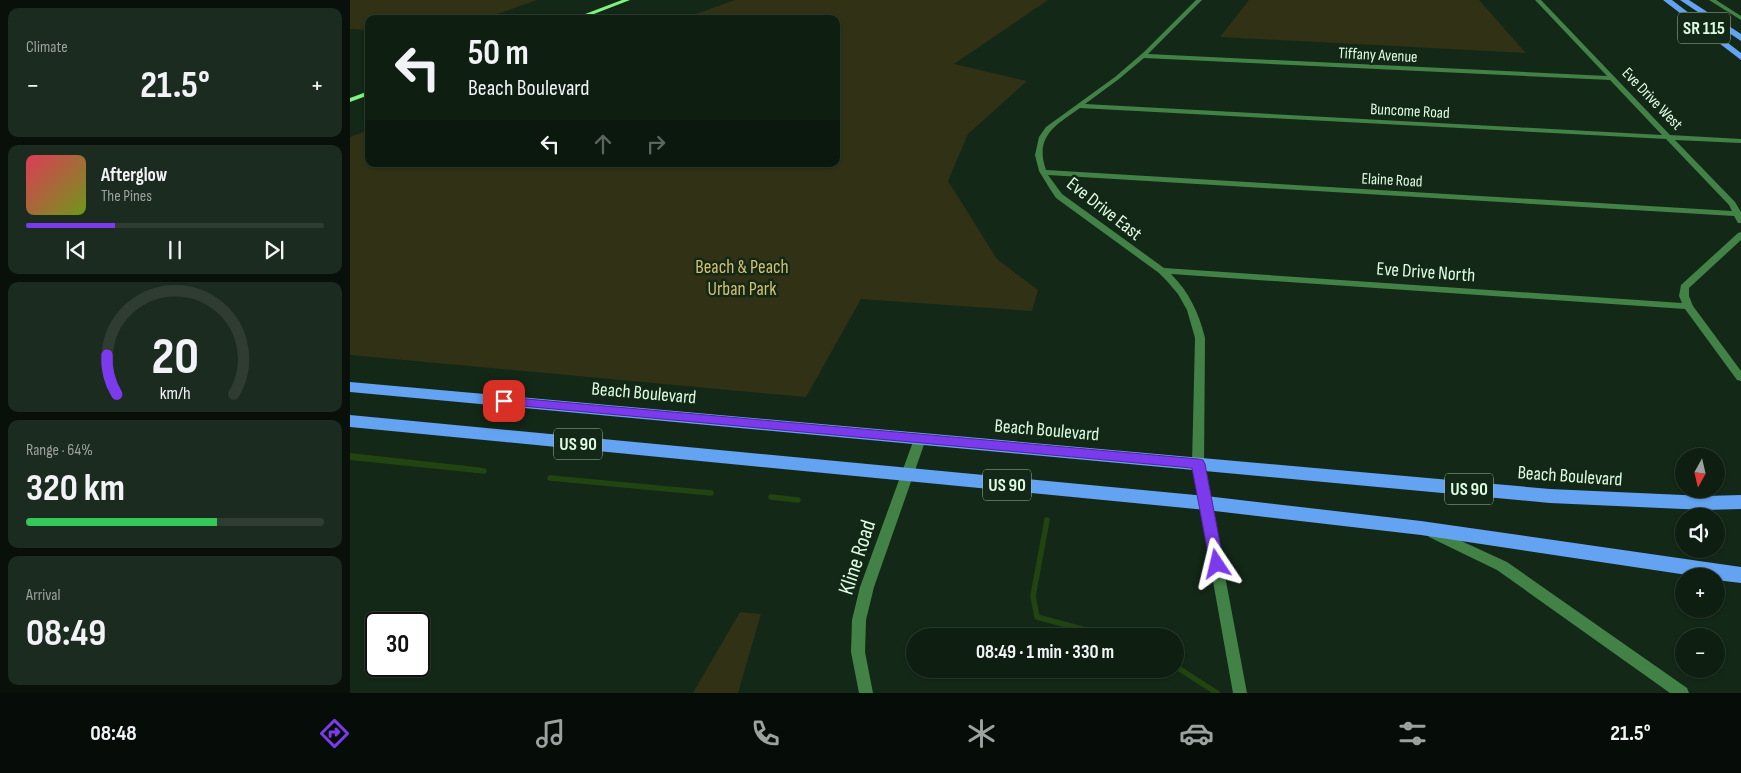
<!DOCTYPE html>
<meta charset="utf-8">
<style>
:root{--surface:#0e1e11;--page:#1c2b1f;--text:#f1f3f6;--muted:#9ba29f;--line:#2e3c31;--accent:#7c3aed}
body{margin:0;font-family:"Sofia Sans Condensed",sans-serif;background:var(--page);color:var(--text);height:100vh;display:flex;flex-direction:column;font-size:19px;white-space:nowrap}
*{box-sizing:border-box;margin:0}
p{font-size:16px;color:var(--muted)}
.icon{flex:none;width:28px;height:28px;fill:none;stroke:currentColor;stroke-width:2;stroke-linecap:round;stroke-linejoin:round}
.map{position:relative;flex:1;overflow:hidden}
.details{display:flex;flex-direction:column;gap:8px;padding:8px;background:#081009;width:350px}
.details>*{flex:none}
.hud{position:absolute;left:15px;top:15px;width:475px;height:152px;border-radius:10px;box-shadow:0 1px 4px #0004,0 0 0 1px var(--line);background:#0e1e11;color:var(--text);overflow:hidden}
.needle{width:32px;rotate:188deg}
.buttons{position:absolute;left:1325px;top:448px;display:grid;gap:10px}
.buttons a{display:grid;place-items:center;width:50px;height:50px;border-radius:50%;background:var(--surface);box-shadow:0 1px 4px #0004,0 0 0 1px var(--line);font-size:25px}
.speed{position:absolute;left:15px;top:612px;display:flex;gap:10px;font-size:25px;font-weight:700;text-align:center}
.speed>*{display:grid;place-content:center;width:65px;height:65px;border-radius:50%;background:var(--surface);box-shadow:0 1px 4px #0004,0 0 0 1px var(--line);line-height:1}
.speed .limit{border:2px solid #111;border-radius:8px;background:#fff;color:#111}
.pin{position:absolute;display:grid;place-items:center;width:42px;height:42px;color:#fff;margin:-21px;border-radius:10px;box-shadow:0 2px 8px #0006}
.me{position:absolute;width:55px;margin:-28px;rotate:350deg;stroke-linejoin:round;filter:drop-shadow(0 0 4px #0008)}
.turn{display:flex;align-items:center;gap:18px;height:105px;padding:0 20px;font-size:22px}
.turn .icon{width:65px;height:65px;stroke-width:2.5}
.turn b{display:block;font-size:35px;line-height:42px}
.lanes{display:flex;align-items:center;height:48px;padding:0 20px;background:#0003;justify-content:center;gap:25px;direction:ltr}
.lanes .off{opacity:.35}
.big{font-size:38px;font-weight:700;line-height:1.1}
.details .tile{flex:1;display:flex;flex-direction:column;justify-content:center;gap:8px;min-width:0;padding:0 18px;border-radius:10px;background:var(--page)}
.details .dial{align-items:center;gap:0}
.dial svg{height:130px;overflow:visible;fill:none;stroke:var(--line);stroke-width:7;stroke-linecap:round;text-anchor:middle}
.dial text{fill:var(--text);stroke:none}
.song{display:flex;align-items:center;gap:15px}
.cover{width:60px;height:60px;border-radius:8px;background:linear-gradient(135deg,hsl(350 70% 55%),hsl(80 70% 35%))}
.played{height:5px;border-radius:2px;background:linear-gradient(90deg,var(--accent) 30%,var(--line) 30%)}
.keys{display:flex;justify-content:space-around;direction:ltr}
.heat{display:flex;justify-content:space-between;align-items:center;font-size:28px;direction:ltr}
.charge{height:8px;border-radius:4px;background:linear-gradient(90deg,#34c759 64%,var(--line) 0)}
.trip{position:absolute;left:556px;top:628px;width:278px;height:50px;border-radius:25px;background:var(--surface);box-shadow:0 1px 4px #0004,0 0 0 1px var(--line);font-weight:700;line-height:50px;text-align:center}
.tabs{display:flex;height:80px;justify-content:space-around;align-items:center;background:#060c07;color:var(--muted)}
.tabs .icon{width:35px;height:35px}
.tabs .current{color:var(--accent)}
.tabs b{font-size:22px;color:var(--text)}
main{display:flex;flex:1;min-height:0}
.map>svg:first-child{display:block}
</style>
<main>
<section class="details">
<div class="tile"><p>Climate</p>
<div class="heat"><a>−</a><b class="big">21.5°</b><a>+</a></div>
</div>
<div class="tile">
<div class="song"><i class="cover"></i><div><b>Afterglow</b><p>The Pines</p></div></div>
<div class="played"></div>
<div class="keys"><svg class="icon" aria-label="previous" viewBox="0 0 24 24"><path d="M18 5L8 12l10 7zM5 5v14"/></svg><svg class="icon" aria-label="pause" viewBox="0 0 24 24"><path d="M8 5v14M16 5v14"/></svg><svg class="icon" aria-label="next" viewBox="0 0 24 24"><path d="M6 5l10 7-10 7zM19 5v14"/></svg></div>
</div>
<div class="tile dial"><svg viewBox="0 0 100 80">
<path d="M14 69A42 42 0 1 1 86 69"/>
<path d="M14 69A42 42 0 0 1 8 45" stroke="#7c3aed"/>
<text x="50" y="56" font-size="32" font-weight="700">20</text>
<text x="50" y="72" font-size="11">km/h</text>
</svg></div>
<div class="tile"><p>Range · 64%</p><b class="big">320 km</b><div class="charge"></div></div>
<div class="tile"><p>Arrival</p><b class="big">08:49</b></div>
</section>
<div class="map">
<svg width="1391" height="693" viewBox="0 0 1391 693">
<rect width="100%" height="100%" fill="#132817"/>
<!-- green -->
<g fill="#313116">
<path d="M0 0H187L133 19H19V30L0 29Z"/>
<path d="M385 0H698L604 64 677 81 618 134 598 181 647 259 688 290 682 311 511 299 456 397 0 355V137L19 130V164H486V19H332Z"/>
<path d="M899 0H1129L1176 53 870 37Z"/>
<path d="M390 612 411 614 388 693H343Z"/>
</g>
<!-- water -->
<path fill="#224410" d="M0 453 126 467 132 469 127 473 0 460Z"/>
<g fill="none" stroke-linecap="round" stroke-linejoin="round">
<!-- stream -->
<g stroke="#224410" stroke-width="5.5">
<path d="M126 470 134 471"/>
<path d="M200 478 361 493"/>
<path d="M421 497 448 500"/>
<path d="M697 520 683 596 687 617 758 636"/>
<path d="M825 666 867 693"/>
</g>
<!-- street -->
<g fill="#428246" fill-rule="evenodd">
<path d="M846 0H852L798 54 1257 76 1185 0H1191L1320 135 1391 139V143L1325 140 1385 202 1391 212V223H1388L1384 216 698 175 712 194 814 268 1332 303 1329 296 1331 285 1388 233 1391 232V240L1339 288V296L1343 306 1391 371V381L1387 380 1335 309 821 274C839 292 849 313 855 338L854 464 897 693H883L842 464 845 338 837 310 828 294 816 280 809 273 706 198 700 189 689 171 685 155 689 137 696 127 765 77 794 52ZM794 58 1260 80 1312 135 735 104 769 79ZM730 108 1316 139 1379 205 1382 211 696 170C684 136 706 125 730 108Z"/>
<path d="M1359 0H1366L1391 16V20Z"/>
<path d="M570 435 574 436 576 439 524 587 516 620 515 652 523 693H509L501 652 502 620 510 587 564 439 566 436Z"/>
<path d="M1083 528 1157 562 1337 688 1339 693H1320L1147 570 1079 537 1077 533 1079 529Z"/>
</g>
<!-- secondary -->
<g fill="#7df383" fill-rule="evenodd">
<path d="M272 0H280L231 19H222Z"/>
<path d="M19 91V95L0 102V98Z"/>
</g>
<!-- highway -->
<g fill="#63a3f1" fill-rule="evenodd">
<path d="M1313 0H1322L1391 53V60Z"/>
<path d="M1330 0H1339L1391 34V41Z"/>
<path d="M0 382 1200 489 1355 496 1391 495V509L1355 510 1200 503 0 392Z"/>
<path d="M0 415 856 496 1071 521 1391 567V583L1366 580V576H1344L1071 535 856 510 0 427Z"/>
</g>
</g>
<!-- route -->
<path fill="#7c3aed" stroke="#51269a" d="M154 397 848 459 853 460 855 464 874 564 872 569 867 570 862 569 860 564 842 468 150 404 148 401Z"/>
<g text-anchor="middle" stroke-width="5" stroke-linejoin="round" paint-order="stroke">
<!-- far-street labels -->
<g font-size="16" fill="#ddfce1" stroke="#132817">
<text transform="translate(1028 54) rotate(3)" y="6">Tiffany Avenue</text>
<text transform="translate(1303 98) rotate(46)" y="6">Eve Drive West</text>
<text transform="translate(1060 110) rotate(3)" y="6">Buncome Road</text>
<text transform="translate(1042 179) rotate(3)" y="6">Elaine Road</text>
</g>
<!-- shield labels -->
<g fill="#132817" stroke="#a0bca4" stroke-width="1">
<rect x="1328" y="12.5" width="52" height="31" rx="4"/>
<rect x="204" y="428.5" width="48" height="31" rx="4"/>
<rect x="633" y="469.5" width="48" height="31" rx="4"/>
<rect x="1095" y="473.5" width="48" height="31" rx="4"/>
</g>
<g font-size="18" font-weight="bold" fill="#ddfce1">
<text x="1354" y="34">SR 115</text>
<text x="228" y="450">US 90</text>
<text x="657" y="491">US 90</text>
<text x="1119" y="495">US 90</text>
</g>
<!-- street labels -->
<g font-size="19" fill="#ddfce1" stroke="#132817">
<text transform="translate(755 208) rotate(38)" y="7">Eve Drive East</text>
<text transform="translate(1076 271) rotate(4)" y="7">Eve Drive North</text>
<text transform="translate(294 392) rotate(5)" y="7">Beach Boulevard</text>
<text transform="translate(697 429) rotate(5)" y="7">Beach Boulevard</text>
<text transform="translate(1220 475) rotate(4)" y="7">Beach Boulevard</text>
</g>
<!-- park labels -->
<g font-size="19" fill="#d6bf6e" stroke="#132817">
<text x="392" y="273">Beach &amp; Peach<tspan x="392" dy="22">Urban Park</tspan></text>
</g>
<!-- near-street labels -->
<g font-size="22" fill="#ddfce1" stroke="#132817">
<text transform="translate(506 557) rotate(-72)" y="8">Kline Road</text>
</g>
</g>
</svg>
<div class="buttons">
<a><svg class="needle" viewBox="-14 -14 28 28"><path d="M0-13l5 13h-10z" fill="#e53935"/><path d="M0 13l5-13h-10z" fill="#9ba29f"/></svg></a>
<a><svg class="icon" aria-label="sound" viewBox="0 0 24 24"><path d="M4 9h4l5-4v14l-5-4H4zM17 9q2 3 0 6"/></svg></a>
<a>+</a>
<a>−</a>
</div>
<div class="speed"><div class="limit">30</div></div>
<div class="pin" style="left:154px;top:401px;background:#d93025"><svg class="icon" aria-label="arrive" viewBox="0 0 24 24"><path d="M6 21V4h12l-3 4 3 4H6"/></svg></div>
<svg class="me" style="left:867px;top:564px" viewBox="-20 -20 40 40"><path d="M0-17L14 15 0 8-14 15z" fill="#7c3aed" stroke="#fff" stroke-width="4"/></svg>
<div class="trip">08:49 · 1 min · 330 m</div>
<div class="hud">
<div class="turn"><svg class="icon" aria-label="left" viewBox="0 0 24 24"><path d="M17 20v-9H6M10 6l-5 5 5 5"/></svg><div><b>50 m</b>Beach Boulevard</div></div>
<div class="lanes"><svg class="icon" aria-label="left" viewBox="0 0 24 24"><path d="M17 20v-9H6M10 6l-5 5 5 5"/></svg><svg class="icon off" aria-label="ahead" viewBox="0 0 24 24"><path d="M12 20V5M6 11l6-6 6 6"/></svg><svg class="icon off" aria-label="right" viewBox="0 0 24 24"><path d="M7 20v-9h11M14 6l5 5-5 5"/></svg></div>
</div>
</div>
</main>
<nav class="tabs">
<b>08:48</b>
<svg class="icon current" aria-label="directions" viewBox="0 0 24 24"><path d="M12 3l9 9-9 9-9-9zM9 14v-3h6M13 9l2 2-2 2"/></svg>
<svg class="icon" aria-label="music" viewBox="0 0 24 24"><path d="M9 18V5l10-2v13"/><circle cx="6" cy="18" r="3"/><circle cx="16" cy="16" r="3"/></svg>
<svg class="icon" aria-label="phone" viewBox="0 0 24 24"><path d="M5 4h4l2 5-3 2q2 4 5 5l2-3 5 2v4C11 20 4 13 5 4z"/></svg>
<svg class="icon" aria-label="climate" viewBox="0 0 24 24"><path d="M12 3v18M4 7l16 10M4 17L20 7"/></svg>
<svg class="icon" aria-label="car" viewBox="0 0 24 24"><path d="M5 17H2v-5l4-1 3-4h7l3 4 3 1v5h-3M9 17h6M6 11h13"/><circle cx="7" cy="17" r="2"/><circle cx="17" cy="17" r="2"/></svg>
<svg class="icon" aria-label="filters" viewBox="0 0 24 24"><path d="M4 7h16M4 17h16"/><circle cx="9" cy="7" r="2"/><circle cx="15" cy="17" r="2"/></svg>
<b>21.5°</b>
</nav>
